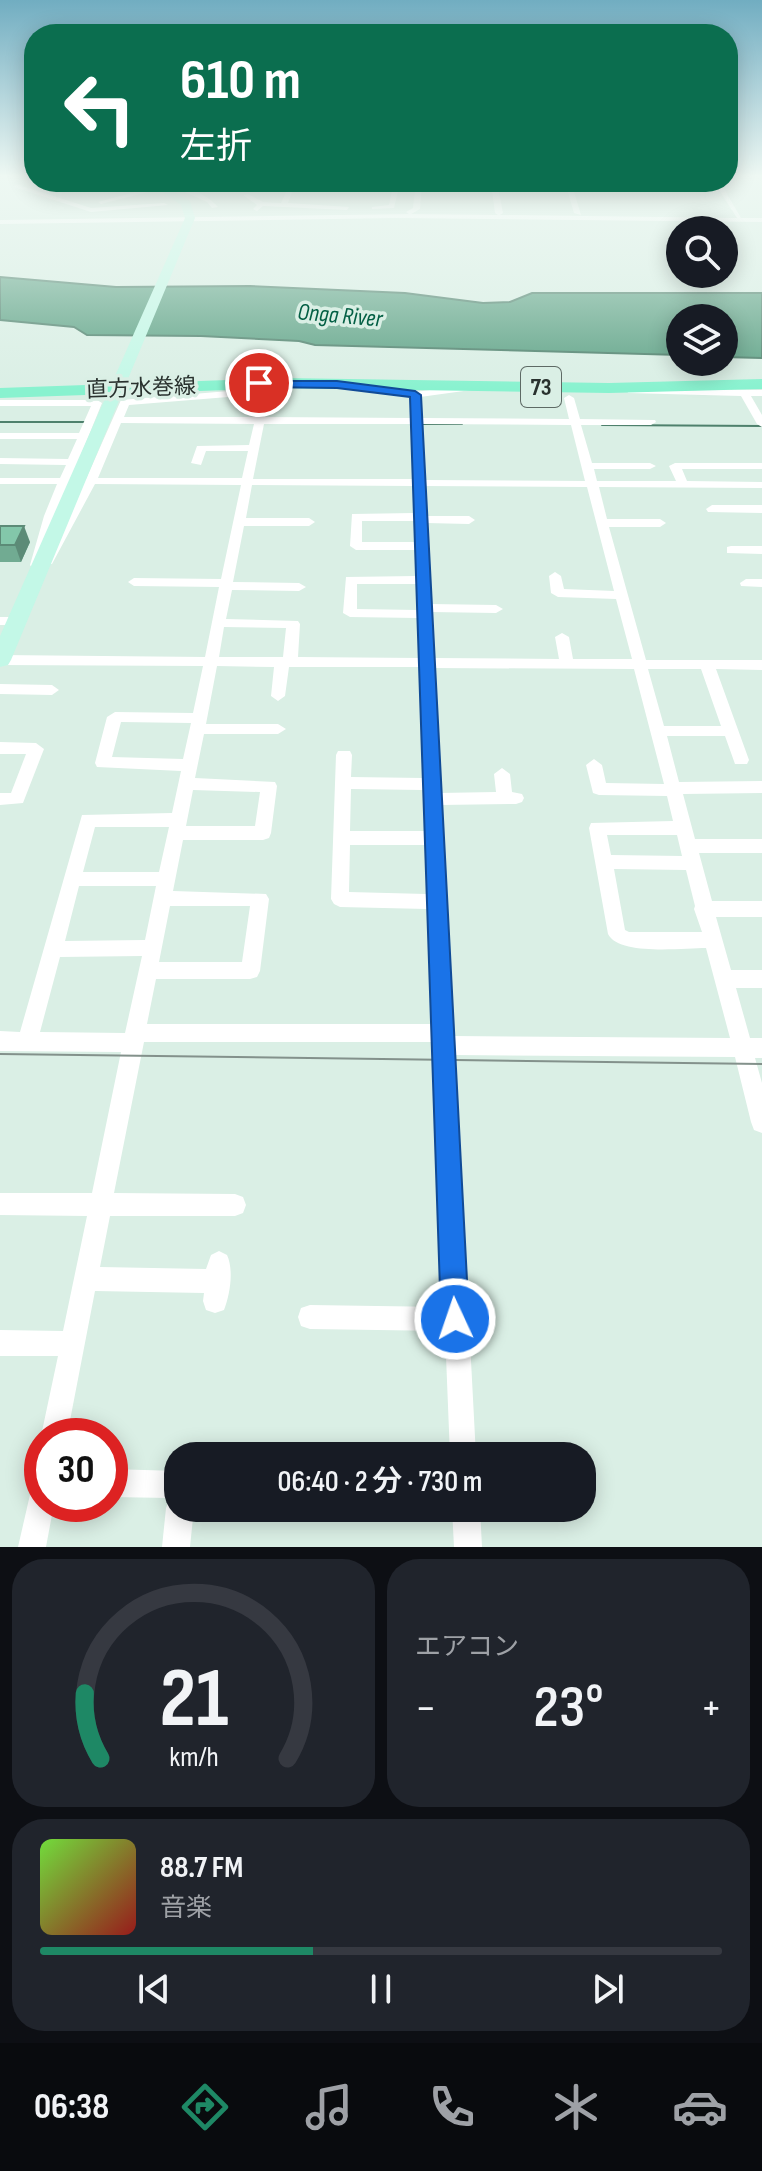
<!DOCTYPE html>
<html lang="ja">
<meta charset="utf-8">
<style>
:root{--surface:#171b24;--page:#20242c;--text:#f1f3f6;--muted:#9ea1a6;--line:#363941;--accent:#1e8865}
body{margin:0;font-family:"Sofia Sans Condensed","Noto Sans JP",sans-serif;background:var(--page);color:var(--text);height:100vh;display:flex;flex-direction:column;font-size:30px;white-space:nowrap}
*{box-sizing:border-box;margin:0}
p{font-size:26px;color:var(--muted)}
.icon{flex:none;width:44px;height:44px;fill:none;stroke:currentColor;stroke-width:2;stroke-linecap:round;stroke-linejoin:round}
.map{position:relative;height:1547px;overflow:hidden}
.side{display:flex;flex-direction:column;gap:12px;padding:12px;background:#0d0f14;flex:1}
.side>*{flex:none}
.hud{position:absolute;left:24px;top:24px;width:714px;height:168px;border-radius:32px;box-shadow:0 4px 20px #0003;background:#0b6e4f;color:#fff;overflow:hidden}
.tools{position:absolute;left:666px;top:216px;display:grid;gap:16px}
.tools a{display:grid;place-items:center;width:72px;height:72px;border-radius:50%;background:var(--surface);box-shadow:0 4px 20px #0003;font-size:40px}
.speed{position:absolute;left:24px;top:1418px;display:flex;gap:16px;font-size:40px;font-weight:700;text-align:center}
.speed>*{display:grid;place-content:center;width:104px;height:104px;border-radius:50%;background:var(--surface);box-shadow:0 4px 20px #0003;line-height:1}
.speed .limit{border:12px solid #d22;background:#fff;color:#111}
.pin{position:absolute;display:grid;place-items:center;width:68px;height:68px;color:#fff;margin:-34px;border:4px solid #fff;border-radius:50%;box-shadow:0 2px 8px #0007}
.me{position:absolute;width:88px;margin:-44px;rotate:357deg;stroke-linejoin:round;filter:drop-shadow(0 0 6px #0008)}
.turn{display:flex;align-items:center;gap:28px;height:168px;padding:0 24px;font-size:36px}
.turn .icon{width:104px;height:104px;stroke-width:2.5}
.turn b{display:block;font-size:56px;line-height:68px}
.big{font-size:60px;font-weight:600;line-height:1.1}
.side .widget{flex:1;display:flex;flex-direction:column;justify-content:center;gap:12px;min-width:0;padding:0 28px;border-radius:32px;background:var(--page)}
.side .dial{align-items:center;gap:0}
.dial svg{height:208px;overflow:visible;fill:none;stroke:var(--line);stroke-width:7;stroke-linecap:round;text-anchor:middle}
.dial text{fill:var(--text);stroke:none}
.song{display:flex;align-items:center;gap:24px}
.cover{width:96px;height:96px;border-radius:12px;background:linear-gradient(135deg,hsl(100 70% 55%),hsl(0 70% 35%))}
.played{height:8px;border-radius:4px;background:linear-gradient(90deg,var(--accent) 40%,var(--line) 40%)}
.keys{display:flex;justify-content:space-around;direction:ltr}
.heat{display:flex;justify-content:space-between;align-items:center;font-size:44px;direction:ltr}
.side .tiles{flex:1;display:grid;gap:12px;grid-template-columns:1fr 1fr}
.widget:last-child{grid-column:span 2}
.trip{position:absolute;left:164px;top:1442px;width:432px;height:80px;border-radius:32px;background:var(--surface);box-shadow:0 4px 20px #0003;font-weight:600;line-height:80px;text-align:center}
.dock{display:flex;height:128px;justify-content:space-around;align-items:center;background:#090b0e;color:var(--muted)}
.dock .icon{width:56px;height:56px}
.dock .active{color:var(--accent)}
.dock b{font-size:36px;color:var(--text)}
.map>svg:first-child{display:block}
</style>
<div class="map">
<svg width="762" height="1547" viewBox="0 0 762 1547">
<rect width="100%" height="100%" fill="#daefe5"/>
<!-- water -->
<path fill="#5ea286" stroke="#4e806c" stroke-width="2" d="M0 277 116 287 250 286 405 293 483 303 510 302 532 293H762V358L724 357V318H680V355L315 345 299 341 201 336 87 335 74 327 0 320Z"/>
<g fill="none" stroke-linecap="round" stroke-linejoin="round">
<!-- stream -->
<g stroke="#4e806c" stroke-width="2">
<path d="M0 422H86"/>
<path d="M418 424H462"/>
<path d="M602 425 762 426"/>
</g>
<!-- street -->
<g fill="#fff" fill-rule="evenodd">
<path d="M94 182H103V183L100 185Z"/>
<path d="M163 182C180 182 207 194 218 207L212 208 207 202Z"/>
<path d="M394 182H400L394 208 372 209V207L389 205Z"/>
<path d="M416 182H422L420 209 411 214 498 215 495 213 491 182H497L503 213 500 215 737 218 714 182H720L741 218H762V222L397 218 0 224V220L409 214 406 212 413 208Z"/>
<path d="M565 182H571L581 215 574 213Z"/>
<path d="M16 184 91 208 164 203 168 205 91 212 14 187Z"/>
<path d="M299 185 362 186 365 188 300 189 292 192 288 203 349 207 347 210 263 206 257 211 253 209 257 205 243 195 248 194 263 202 281 203 287 190Z"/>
<path d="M146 189 148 192 101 204 98 202Z"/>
<path d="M283 380 288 383 286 385 266 394 129 405 124 417H255L259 398 264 395 269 398 265 417 411 418 410 397 355 390 350 387 355 384 415 392 467 385 472 388 471 390 420 397 421 418 569 419 564 398 569 395 574 398 580 419 655 420 656 422 651 425H581L592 463H650L656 466 650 469H594L597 481H676L669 466 675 463H762V469H682L687 481 762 482V488L599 487 607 519H660L666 523 660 527H609L646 660H762V670L716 669 749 760 747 764H735L725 736H667L679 782 762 781V793L683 794 695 839H762V853H699L712 901H762V917H716L731 970H762V988H736L750 1038H762V1058H755L762 1083V1133L754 1130 751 1122 735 1057 455 1055 476 1456H450L445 1331 310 1329 301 1326 298 1317 301 1308 310 1305 444 1307 433 1042H144L114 1193 235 1194 243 1197 246 1205 243 1213 235 1216H110L100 1267 206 1269 211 1255 219 1251 227 1255C234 1270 230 1295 224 1310L215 1313 206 1310 203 1301 204 1293 95 1291 67 1436H42V1439L41 1436 58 1356H0V1330L63 1331 87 1216 0 1215V1193H92L121 1052 0 1051V1031L20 1032 82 815 172 813 181 771 97 767 95 763 107 717 115 712 193 713 203 666 0 665V655L205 657 219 587 134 586 128 582 134 578 221 579 241 485 95 484 52 564 43 563 40 568H32L30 565 44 516 57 484H0V478H60L66 465 0 464V458L68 459 77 439H0V433H79L91 406H0V400H97L102 403 56 516 45 554 86 479 121 400 264 388ZM121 423 254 424 249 445 197 446 191 463 201 465 206 451H248L242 478H98ZM264 424H411L413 479H253ZM421 424 571 425 585 481 424 480ZM252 485 413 486 414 513 352 514 350 546 356 550H415L416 576 346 577 343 613 350 617 417 618 419 658 298 657 300 624 298 621 226 619 232 590 299 591 306 587 299 583 233 582 244 526H309L315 522 309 518H246ZM424 486 587 487 614 591 564 589 561 576 555 572 549 576 551 593 558 597 616 599 632 659H573L569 637 562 633 555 637 559 659 433 658 431 612 496 613 503 609 496 605 430 604 426 523 469 524 475 520 469 516H426ZM362 521H414L415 542H362ZM357 584H416L417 610 357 609ZM224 627 286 628 283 657H219ZM217 666 274 667 271 696 278 701 285 696 289 667H419L423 778 351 777 352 755 350 751H338L336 755 331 899 334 904 340 907 427 909 431 1024H147L156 979H250L257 977 260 971 269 899 266 894 173 891 183 840H263L269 838 271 833 277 786 275 782 195 778 204 734H278L286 729 278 724H206ZM433 668 634 669 664 784 606 783 602 765 594 759 586 765 593 793 599 795 667 796 673 821 591 823 589 828 608 934C619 956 683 948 706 948L730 1038 452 1036 440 805 516 804 522 802 524 798 522 794 512 792 510 774 502 768 494 774 496 792 439 793ZM648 669H701L721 726H664ZM121 722 191 723 183 759 112 757ZM351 789 423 790 424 831H350ZM193 790 260 792 255 826H186ZM95 827H169L159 872H83ZM607 835H677L682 856 611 855ZM350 845H425L426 894 349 892ZM614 869 686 870 695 906 694 909 702 932H629L625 930ZM79 886H156L145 940 65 941ZM170 906H250L242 962H159ZM142 956 125 1033 40 1032 60 957Z"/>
<path d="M632 388 762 390V396H751L762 415V427L757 424 741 396 628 393 627 391Z"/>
<path d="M712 505H762V513L708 512 706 509Z"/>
<path d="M731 546H762V554L727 553V547Z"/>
<path d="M746 579H762V587L741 586 740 583Z"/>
<path d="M0 617H16L23 621 16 625H0Z"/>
<path d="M0 684 52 685 59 690 52 695 0 694Z"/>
<path d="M0 742 36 743 44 749 23 803 0 805V793H11L26 754H0Z"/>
<path d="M110 1469 178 1471V1508H194L190 1547H162L166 1508 170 1498 110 1497Z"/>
<path d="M42 1482V1504H54L46 1547H18L32 1486Z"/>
<path d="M452 1508H480L482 1547H454Z"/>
</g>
<!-- secondary -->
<path fill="#c3f8e7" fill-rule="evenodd" d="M147 182H159L190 201 195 218 11 660 8 665 0 667V636L185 218 181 205Z"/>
<!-- primary -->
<path fill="#88f2cf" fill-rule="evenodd" d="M283 378 609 383 762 379V389L609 393 283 388 0 398V388Z"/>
<!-- tram -->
<path stroke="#83918b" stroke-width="2" d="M0 1054 762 1064"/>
</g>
<!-- wall -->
<path fill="#71ab92" d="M0 526 30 542 21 562H0Z"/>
<!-- shaded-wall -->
<path fill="#5c8b77" d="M24 526 30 542 21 562 15 545Z"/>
<!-- building -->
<path fill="#83c7aa" stroke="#5c8b77" stroke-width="2" d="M0 526H24L15 545H0Z"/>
<!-- sky -->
<linearGradient id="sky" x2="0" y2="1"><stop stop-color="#71adc1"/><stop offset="0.45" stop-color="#eef8f3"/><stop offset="1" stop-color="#eef8f3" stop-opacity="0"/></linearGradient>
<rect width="762" height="391" fill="url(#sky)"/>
<!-- route -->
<path fill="#1a73e8" stroke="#114b97" stroke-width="2" d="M255 381H337L415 391 421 395 469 1319 465 1329 455 1333 445 1329 441 1319 410 397 337 388 259 387 253 383Z"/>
<g text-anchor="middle" stroke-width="7" stroke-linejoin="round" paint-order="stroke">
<!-- far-street labels -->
<g font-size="22" fill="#29312e" stroke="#daefe5">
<text transform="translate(141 387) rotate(-2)" y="8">直方水巻線</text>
</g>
<!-- far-water labels -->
<g font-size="24" font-style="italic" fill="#035f44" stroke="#daefe5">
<text transform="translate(340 315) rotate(5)" y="8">Onga River</text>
</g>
<!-- shield labels -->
<rect fill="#daefe5" stroke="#5e6a65" stroke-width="2" x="521" y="367" width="40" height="40" rx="6"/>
<g font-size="24" font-weight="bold" fill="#29312e">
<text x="541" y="395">73</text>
</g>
</g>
</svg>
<div class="tools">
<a><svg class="icon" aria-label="search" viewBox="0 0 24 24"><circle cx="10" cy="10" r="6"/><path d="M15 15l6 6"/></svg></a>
<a><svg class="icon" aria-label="layers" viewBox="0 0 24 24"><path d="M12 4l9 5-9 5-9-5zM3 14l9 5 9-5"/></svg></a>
</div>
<div class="speed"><div class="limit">30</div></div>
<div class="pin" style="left:259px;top:383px;background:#d93025"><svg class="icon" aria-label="arrive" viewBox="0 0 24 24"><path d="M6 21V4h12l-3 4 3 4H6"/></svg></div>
<svg class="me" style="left:455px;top:1319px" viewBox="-20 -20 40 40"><circle r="17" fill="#1a73e8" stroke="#fff" stroke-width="3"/><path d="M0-11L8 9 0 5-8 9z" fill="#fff"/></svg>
<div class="trip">06:40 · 2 分 · 730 m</div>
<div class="hud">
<div class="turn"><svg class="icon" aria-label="left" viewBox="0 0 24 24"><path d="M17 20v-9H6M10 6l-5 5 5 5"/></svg><div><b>610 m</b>左折</div></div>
</div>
</div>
<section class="side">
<div class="tiles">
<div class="widget dial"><svg viewBox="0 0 100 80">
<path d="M14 69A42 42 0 1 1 86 69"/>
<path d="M14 69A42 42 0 0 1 8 44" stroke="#1e8865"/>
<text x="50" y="56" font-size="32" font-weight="700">21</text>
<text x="50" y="72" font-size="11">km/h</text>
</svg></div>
<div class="widget"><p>エアコン</p>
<div class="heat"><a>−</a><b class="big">23°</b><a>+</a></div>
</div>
<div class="widget">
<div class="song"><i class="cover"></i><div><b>88.7 FM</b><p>音楽</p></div></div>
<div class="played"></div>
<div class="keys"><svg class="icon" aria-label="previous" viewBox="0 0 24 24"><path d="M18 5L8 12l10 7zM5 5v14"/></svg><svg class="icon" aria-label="pause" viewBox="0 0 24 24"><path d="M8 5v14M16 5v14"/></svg><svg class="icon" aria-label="next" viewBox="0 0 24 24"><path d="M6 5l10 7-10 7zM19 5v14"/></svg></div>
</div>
</div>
</section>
<nav class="dock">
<b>06:38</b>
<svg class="icon active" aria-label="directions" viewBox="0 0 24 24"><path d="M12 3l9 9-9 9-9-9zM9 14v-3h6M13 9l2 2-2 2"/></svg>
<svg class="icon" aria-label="music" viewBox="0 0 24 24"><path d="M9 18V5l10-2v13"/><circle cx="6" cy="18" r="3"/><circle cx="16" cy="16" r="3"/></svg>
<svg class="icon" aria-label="phone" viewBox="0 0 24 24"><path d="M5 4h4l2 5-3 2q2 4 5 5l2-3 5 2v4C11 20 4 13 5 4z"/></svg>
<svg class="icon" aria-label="climate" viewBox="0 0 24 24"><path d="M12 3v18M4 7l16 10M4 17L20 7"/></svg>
<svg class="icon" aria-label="car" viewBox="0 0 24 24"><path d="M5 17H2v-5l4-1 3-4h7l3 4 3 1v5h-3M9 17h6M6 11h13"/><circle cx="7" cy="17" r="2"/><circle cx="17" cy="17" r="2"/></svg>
</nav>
